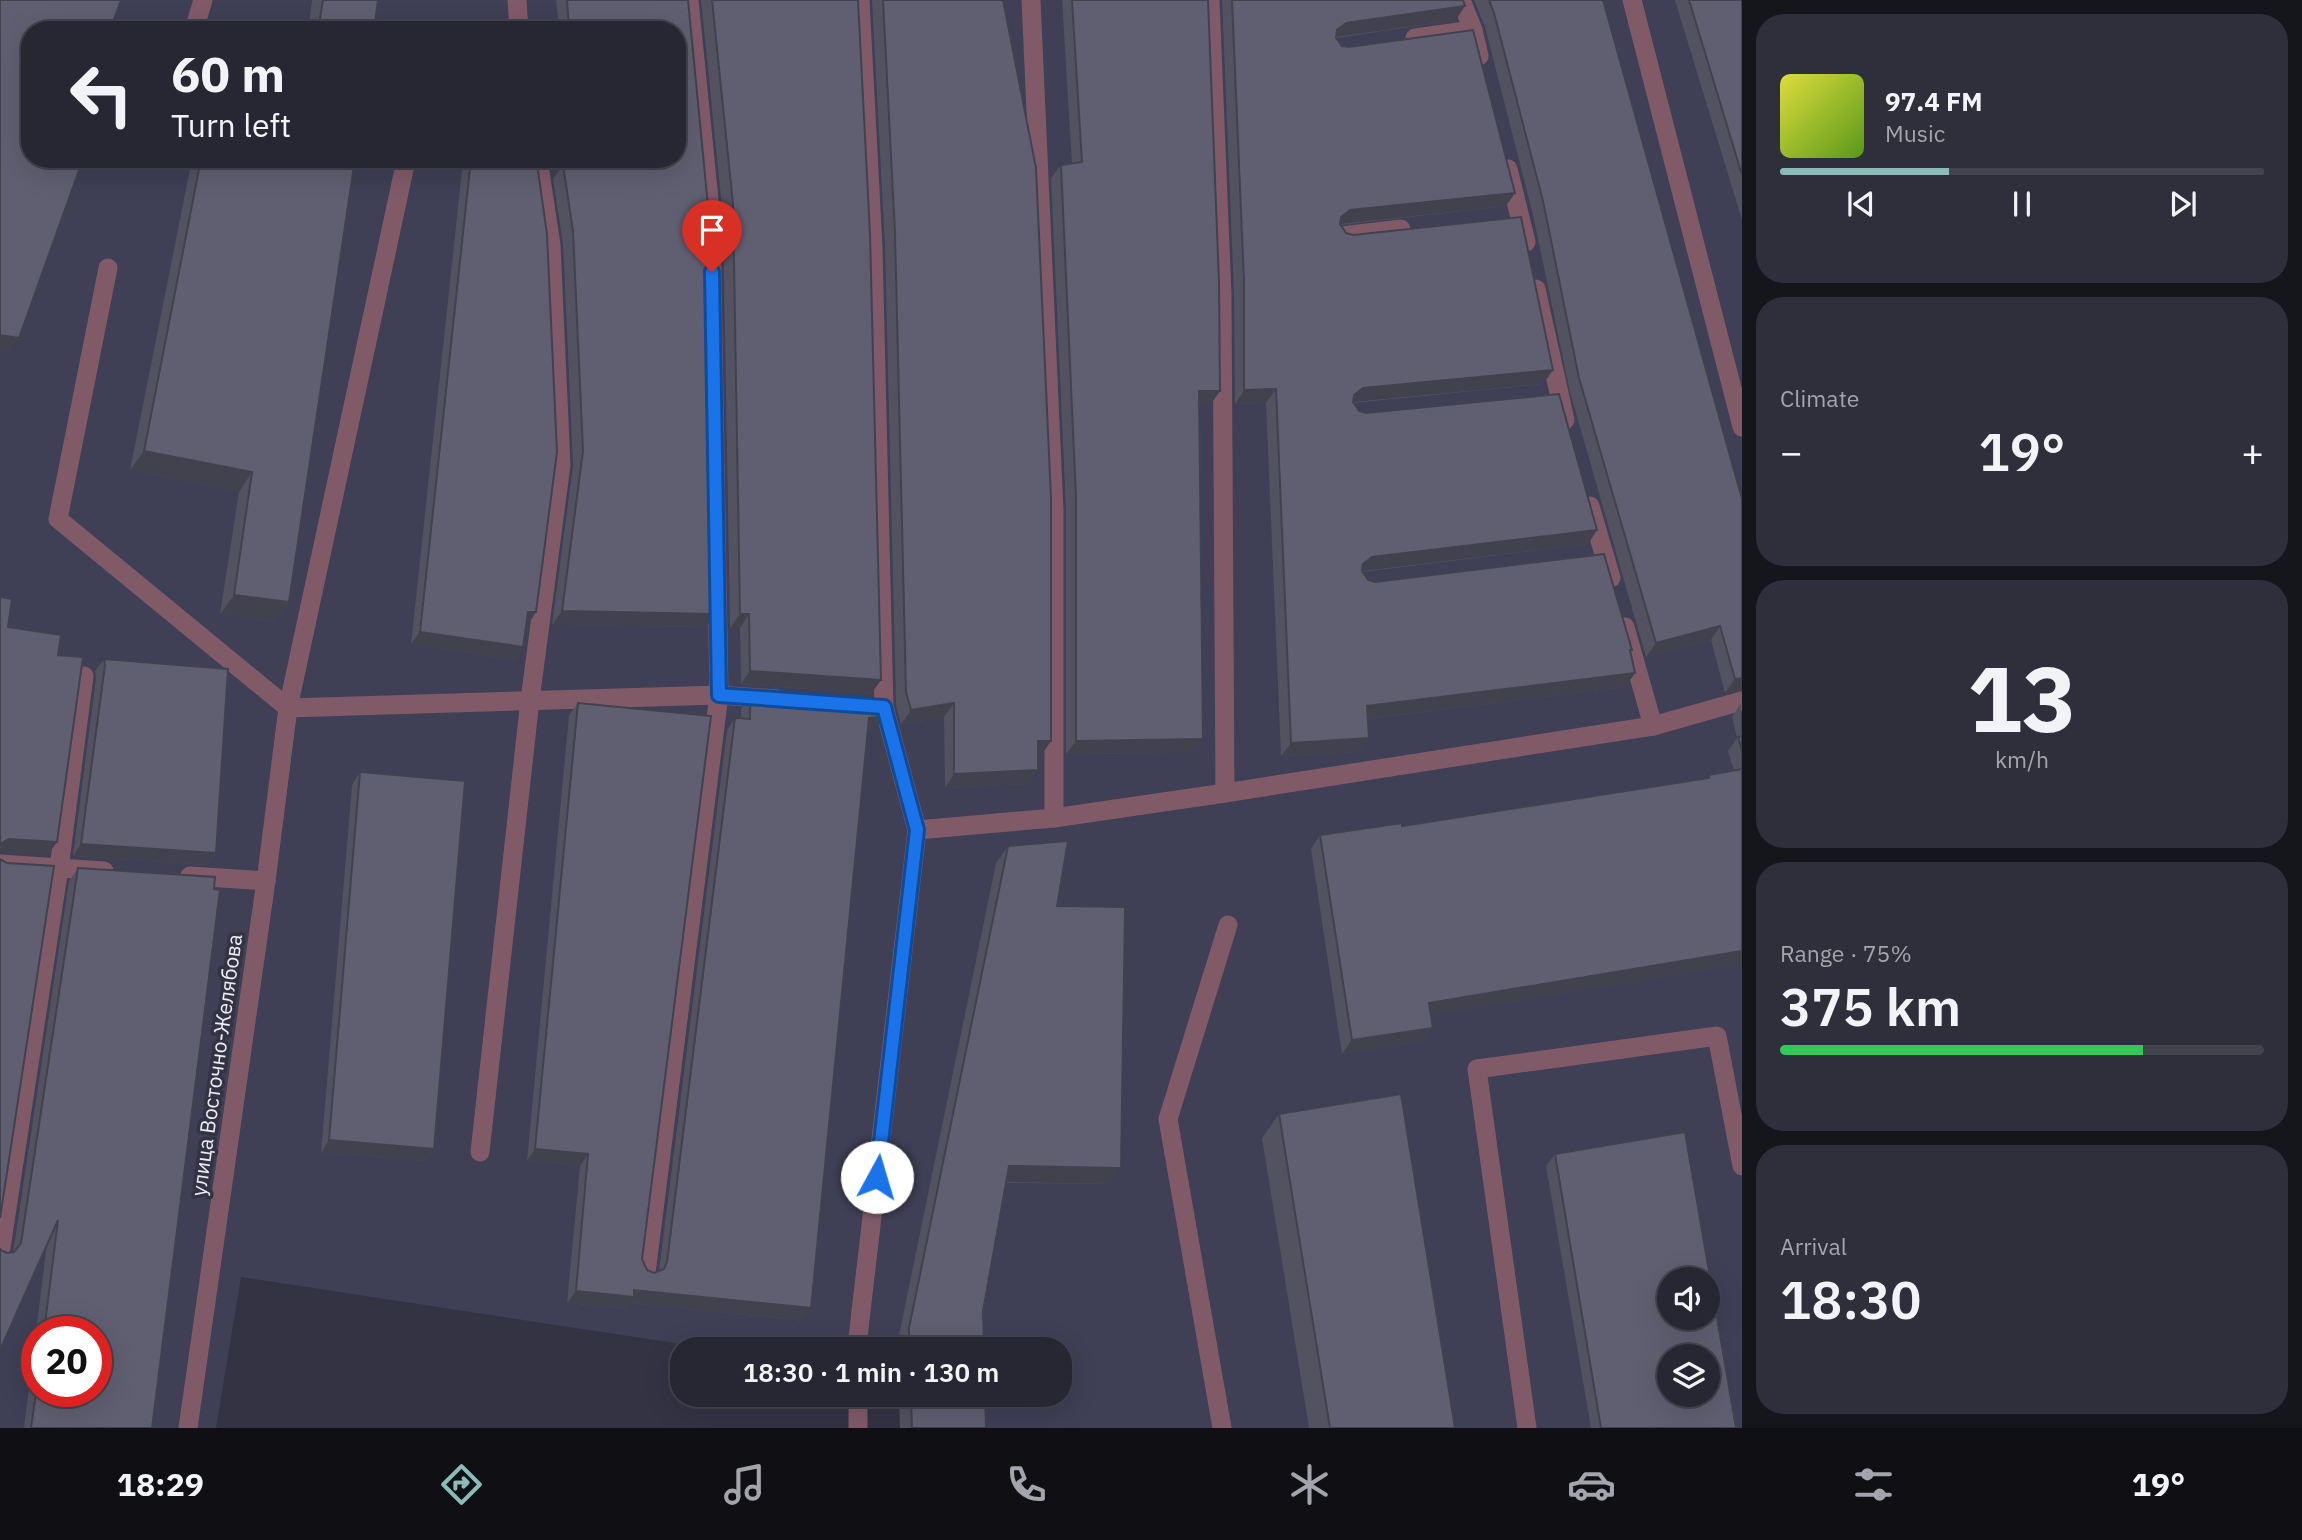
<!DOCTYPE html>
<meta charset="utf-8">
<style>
:root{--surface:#272633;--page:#2f2e3b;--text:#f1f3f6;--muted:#a4a5ac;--line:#43434e;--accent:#8bbbb9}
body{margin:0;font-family:"IBM Plex Sans",sans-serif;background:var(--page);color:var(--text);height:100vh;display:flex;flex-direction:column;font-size:26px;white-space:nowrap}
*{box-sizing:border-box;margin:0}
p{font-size:23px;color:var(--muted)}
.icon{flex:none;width:38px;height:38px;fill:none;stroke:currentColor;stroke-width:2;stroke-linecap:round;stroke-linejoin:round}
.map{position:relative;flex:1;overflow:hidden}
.panel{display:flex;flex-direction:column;gap:14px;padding:14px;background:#15151c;width:560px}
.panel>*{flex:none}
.banner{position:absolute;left:21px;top:21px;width:665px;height:147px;border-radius:28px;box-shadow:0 7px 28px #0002,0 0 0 2px var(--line);background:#272633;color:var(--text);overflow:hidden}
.fabs{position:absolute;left:1657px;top:1267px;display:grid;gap:14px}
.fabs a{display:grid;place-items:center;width:63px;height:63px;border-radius:50%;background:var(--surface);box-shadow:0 7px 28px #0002,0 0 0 2px var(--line);font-size:35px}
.speed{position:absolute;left:21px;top:1316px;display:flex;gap:14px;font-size:35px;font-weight:700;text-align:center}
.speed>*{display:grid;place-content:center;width:91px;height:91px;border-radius:50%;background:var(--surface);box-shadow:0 7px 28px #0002,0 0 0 2px var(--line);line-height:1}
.speed .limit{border:10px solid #d22;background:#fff;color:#111}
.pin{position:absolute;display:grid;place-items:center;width:60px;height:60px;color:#fff;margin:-72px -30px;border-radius:50% 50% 50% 0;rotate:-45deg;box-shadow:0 0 7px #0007}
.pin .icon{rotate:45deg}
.me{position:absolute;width:77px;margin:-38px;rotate:6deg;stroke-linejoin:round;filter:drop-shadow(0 0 5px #0008)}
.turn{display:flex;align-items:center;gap:24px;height:147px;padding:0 35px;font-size:32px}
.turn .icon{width:91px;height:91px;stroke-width:2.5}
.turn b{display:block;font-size:49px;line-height:60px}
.big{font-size:52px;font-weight:600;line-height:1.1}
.panel .card{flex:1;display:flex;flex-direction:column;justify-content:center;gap:10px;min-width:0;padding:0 24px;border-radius:28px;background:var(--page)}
.panel .dial{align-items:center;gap:0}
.dial b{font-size:91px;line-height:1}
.song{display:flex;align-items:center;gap:21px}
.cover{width:84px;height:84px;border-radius:10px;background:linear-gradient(135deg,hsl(60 70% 55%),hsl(90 70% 35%))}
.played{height:7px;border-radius:4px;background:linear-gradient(90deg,var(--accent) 35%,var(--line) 35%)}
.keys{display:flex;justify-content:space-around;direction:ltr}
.heat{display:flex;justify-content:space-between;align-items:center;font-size:38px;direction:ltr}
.charge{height:10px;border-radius:5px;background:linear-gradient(90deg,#34c759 75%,var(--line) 0)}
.trip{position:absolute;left:670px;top:1337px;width:402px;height:70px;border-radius:28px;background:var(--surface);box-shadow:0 7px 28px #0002,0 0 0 2px var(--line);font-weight:600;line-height:70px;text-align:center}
.menu{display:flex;height:112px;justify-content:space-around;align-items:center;background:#100f14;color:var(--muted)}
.menu .icon{width:49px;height:49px}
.menu .on{color:var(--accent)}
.menu b{font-size:32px;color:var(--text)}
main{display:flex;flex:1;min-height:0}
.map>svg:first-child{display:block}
</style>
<main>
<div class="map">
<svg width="1742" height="1428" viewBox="0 0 1742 1428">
<rect width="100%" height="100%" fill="#343344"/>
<!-- built -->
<path fill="#3f3f55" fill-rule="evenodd" d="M0 0H1738L1742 14V1428H955V1395H1060V1349H954V1319L852 1349H714L241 1277 216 1428H0ZM30 30H677V159H30ZM1670 1279H1708V1318H1670ZM37 1332H96V1391H37ZM1670 1356H1708V1395H1670Z"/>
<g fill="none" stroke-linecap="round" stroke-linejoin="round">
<!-- service -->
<g stroke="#815a68" stroke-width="19">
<path d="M517 0 519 30"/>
<path d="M1031 0 1054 511V818"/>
<path d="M1210 0 1222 295 1225 793"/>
<path d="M1461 0 1473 30 1479 56"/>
<path d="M1632 0 1742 427"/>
<path d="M194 30 203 0"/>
<path d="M1415 38 1473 30"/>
<path d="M1508 169 1526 242"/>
<path d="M1342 236 1401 229"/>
<path d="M108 268 58 519 288 708 719 695 776 699"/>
<path d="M1536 289 1565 420"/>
<path d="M1590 506 1611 578"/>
<path d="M1625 627 1653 726"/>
<path d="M288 708 405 165 410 159"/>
<path d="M917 830 1054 818 1225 793 1653 726 1742 701"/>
<path d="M0 864 104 871"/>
<path d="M190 876 266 881"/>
<path d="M480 1152 530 700 561 465 551 245 538 159"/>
<path d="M0 1254 59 868 84 676"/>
<path d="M646 1273 719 695 711 219 689 0"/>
<path d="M858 1337 917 830 884 707 873 247 860 0"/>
<path d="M1222 1428 1168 1119 1228 925"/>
<path d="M1527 1428 1477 1069 1717 1036 1742 1166"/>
</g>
<!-- minor -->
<g stroke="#815a68" stroke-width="19">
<path d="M858 1349V1337"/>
<path d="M188 1428 266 881 288 708"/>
<path d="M858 1428V1395"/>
</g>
</g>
<!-- wall -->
<g fill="#525261" fill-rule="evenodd">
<path d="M312 0H378L374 30H308Z"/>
<path d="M556 0H688L715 614 706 627 552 625 573 465 563 244 553 179 563 165 571 166V159H677V30H559Z"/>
<path d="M701 0H858L881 680 871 694 741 684 740 628H730L723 218Z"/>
<path d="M872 0H1003L1042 754 1038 755 1029 784 945 788 944 717 901 724 896 705 885 247Z"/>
<path d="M1062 0H1208L1220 391 1210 405H1200L1203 739 1193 753 1066 754V511L1051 178 1061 165 1072 163Z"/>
<path d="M1222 0H1463L1456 20 1336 38 1342 46 1506 206 1340 225 1346 233 1543 384 1353 403 1359 411 1597 530 1588 544 1362 572 1368 580 1630 652 1635 673 1625 687 1368 719 1369 738 1359 752 1281 756 1266 403 1235 404 1234 295Z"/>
<path d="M1474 0H1603L1742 690 1725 693 1711 640 1646 657 1570 392 1533 215 1485 27Z"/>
<path d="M1675 0H1742V220Z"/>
<path d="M192 159H355L289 602 275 622 220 614 239 492 130 470Z"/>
<path d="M469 159H489L528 625H526L523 647 514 660 411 644 462 170Z"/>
<path d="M104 659 216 853 207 865 73 856 96 678 95 671Z"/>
<path d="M750 697 877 728 868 729 803 1321 630 1303 625 1309 567 1303 580 1166 527 1161 569 715 578 703 642 1259 647 1270 654 1273 659 1271 727 730 735 718H741V709Z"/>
<path d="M1741 703 1742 964 1431 1015 1424 1041 1342 1054 1311 849 1320 835 1402 826 1706 779 1709 775 1734 771 1728 751 1737 738 1732 717Z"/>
<path d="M360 772 434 1149 426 1161 321 1153 352 785Z"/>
<path d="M1008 846 1057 906 1110 1184 1006 1183 983 1311 984 1349H897V1345L996 863Z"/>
<path d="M78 868 152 1428H24L47 1243 0 1350 2 1251 8 1253H13L69 881ZM37 1332H96L37 1391Z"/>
<path d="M1279 1114 1455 1428H1309L1262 1138Z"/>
<path d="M1555 1154 1736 1428H1591L1546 1166Z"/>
<path d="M899 1395H985L986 1428H900Z"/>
</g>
<!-- shaded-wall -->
<g fill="#42424f">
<path d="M1465 6 1456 20 1336 37 1327 44 1337 30 1346 23Z"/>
<path d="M1515 193 1506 206 1341 224 1331 230 1341 217 1350 210Z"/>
<path d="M0 335 19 338 9 352 0 350Z"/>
<path d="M1553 370 1543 384 1354 402 1344 408 1354 395 1363 388Z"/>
<path d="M1276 389 1266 403 1235 404 1244 390Z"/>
<path d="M1199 391H1220L1210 405H1190Z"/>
<path d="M144 451 252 472 239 492 130 470Z"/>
<path d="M1597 530 1588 544 1363 571 1353 578 1363 564 1372 557Z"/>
<path d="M234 595 289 602 275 622 220 614Z"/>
<path d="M562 611 715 614 706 627 552 625Z"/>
<path d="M528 612H536L528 625H520Z"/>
<path d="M740 614H749L740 628H730Z"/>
<path d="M1720 626 1711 640 1646 657 1656 643Z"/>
<path d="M420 632 523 647 514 660 411 644Z"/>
<path d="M750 671 881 680 871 694 741 684Z"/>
<path d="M1635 673 1625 687 1358 720 1367 706Z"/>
<path d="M1742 678V690L1725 693 1735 679Z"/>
<path d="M954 703 944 717 901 724 911 710Z"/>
<path d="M885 716 877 728 860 730 869 718Z"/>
<path d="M1369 738 1359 752 1281 756 1291 743Z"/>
<path d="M1203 739 1193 753 1066 754 1076 741Z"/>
<path d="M1038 741H1051L1042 754 1028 755Z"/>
<path d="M1038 770 1029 784 945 788 954 774Z"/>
<path d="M9 839 57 842 48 855 0 852V844Z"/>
<path d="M81 844 216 853 207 865 73 856Z"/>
<path d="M1742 951V964L1420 1017 1429 1003Z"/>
<path d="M1433 1028 1424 1041 1342 1054 1352 1040Z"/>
<path d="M329 1140 434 1149 426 1161 321 1153Z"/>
<path d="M535 1149 588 1154 580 1166 527 1161Z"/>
<path d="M1009 1166 1121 1168 1110 1184 998 1182Z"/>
<path d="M634 1290 811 1308 803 1321 630 1303 625 1309 567 1303 576 1291Z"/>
</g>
<!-- building -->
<g fill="#5f5f71" stroke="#42424f" stroke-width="2" fill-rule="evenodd">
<path d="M0 0H121L110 30H30V159H83L19 338 0 335Z"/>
<path d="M323 0H378L374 30H318Z"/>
<path d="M567 0H688L708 206 715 614 562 611 583 451 573 231 563 165 582 167 581 159H677V30H569Z"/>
<path d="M712 0H858L870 234 881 680 750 671 749 614H740L733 204Z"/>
<path d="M883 0H1003L1036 168 1051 498V741H1038V770L954 774V703L911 710 906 692 895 233Z"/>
<path d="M1072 0H1208L1219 282 1220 391H1199L1203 739 1076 741V497L1061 165 1082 162Z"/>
<path d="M1232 0H1463L1465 6 1346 23 1337 30 1336 38 1342 46 1349 47 1473 30 1515 193 1350 210 1341 217 1340 224 1346 233 1353 235 1521 217 1553 370 1363 388 1354 395 1353 402 1359 411 1366 413 1559 394 1597 530 1372 557 1363 564 1362 571 1368 580 1375 582 1604 554 1632 650H1630L1635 673 1367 706 1369 738 1291 743 1276 389 1244 390V281Z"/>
<path d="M1489 0H1603L1742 499V678L1735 679 1720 626 1656 643 1579 378 1543 201 1494 13Z"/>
<path d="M1689 0H1742V175Z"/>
<path d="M224 25 254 30H224Z"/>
<path d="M201 159H355L289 602 234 595 252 472 144 451Z"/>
<path d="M471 159H489L537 164 547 234 557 452 536 612H528L523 647 420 632Z"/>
<path d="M0 597 12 599 8 627 61 635 58 655 83 657 57 842 9 839 0 844Z"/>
<path d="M104 659 228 669 216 853 81 844 105 665Z"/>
<path d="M750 697 883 706 885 716 869 718 811 1308 634 1290V1297L576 1291 588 1154 535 1149 578 703 711 716 642 1259 647 1270 654 1273 664 1269 667 1262 735 718 750 719Z"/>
<path d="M1742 736V751L1738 737Z"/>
<path d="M1742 769V951L1429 1003 1433 1028 1352 1040 1320 835 1402 823V826L1709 778V775Z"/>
<path d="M360 772 465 781 434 1149 329 1140Z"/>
<path d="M1068 841 1057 906 1125 907 1121 1168 1009 1166 983 1311 984 1349H909V1328L1008 846Z"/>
<path d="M0 859 7 863 54 866 0 1218Z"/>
<path d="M78 868 215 877 214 889 220 890 152 1428H31L37 1386V1391H96V1332H44L58 1220 0 1350V1249L2 1251 8 1253 14 1252 21 1243Z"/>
<path d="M1401 1094 1455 1428H1330L1279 1114Z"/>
<path d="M1685 1132 1736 1428H1601L1555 1154ZM1670 1279H1708V1318H1670ZM1670 1356H1708V1395H1670Z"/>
<path d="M911 1395H985L986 1428H912Z"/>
</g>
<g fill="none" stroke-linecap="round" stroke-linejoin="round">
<!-- route casing -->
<g stroke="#114b97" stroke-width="18">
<path id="route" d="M712 272 719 695 884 707 917 830 877 1177"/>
</g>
<!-- route -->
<use href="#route" stroke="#1a73e8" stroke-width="12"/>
</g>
<g text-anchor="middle" stroke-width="7" stroke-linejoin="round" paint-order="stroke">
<!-- street labels -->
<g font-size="21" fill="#ededf8" stroke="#343344">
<text transform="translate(217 1065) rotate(-82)" y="7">улица Восточно-Желябова</text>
</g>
</g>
</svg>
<div class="fabs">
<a><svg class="icon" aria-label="sound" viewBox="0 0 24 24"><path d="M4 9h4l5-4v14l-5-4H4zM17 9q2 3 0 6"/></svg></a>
<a><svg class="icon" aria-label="layers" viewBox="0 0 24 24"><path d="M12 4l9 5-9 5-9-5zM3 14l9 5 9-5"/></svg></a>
</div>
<div class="speed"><div class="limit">20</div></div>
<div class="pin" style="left:712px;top:272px;background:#d93025"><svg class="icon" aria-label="arrive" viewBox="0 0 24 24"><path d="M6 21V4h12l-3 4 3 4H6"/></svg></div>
<svg class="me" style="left:877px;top:1177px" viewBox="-20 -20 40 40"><circle r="19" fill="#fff"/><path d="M0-13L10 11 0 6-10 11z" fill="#1a73e8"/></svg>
<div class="trip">18:30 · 1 min · 130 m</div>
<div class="banner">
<div class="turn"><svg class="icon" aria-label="left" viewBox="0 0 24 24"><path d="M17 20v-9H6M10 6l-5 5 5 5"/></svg><div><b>60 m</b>Turn left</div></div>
</div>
</div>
<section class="panel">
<div class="card">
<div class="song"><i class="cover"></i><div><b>97.4 FM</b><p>Music</p></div></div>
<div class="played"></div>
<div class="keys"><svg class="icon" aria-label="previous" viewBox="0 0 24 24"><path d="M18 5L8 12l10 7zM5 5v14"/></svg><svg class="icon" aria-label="pause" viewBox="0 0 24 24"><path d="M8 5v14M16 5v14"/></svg><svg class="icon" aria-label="next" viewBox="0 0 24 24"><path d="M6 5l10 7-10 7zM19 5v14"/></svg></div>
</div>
<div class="card"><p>Climate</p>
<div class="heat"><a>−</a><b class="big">19°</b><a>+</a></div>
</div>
<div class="card dial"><b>13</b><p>km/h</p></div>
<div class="card"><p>Range · 75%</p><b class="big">375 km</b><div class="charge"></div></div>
<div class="card"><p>Arrival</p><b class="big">18:30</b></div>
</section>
</main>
<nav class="menu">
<b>18:29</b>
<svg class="icon on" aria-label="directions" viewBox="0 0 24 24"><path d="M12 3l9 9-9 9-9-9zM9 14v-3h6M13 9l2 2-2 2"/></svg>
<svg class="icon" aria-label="music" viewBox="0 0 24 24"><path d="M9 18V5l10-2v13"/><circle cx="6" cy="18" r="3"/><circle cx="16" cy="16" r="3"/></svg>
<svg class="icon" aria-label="phone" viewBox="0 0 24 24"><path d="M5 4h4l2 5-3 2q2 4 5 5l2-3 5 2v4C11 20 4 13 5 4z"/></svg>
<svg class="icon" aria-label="climate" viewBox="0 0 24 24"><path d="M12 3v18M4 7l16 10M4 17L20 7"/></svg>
<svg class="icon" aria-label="car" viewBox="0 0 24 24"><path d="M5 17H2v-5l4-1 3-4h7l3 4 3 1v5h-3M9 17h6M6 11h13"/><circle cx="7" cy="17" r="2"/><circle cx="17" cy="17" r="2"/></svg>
<svg class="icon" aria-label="filters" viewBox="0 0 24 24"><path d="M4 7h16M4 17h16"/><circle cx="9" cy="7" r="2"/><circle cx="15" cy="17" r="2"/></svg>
<b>19°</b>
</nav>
